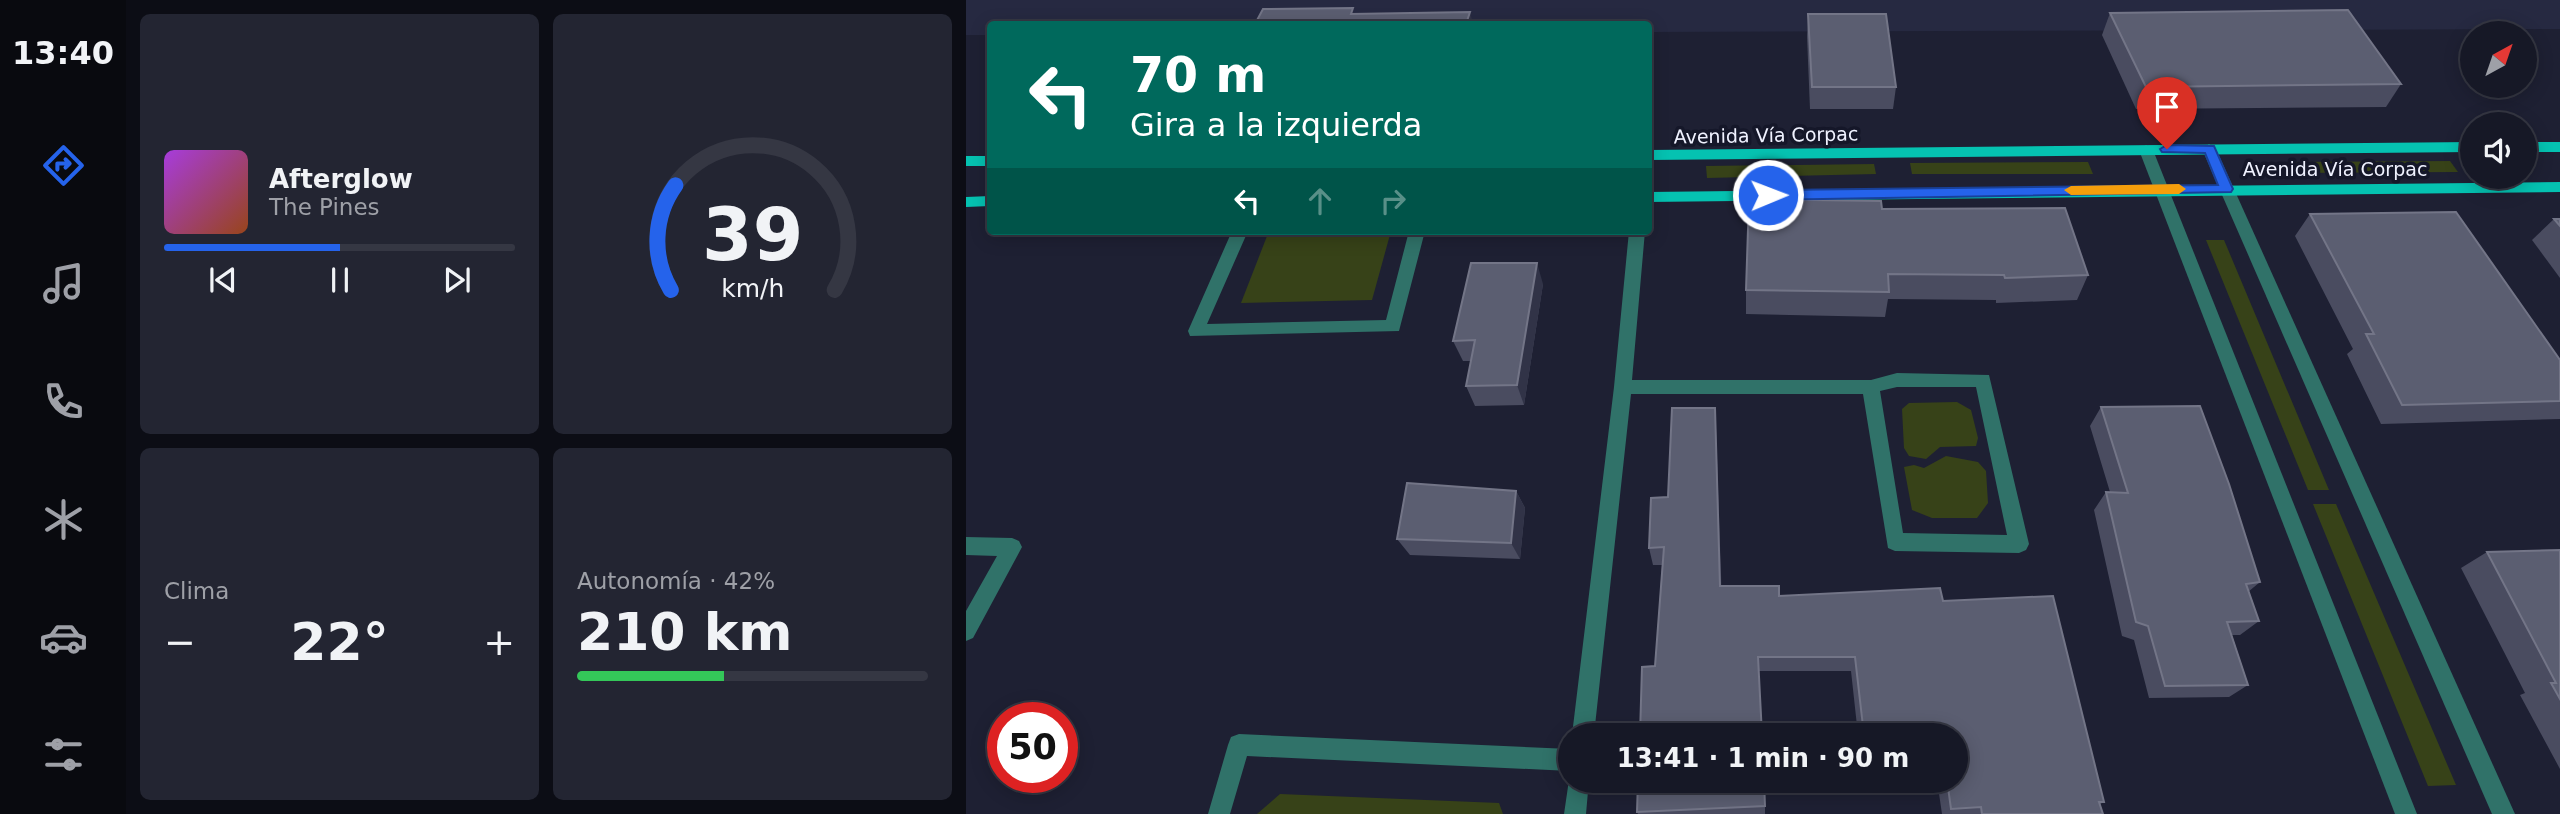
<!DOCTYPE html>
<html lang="es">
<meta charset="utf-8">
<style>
:root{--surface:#161826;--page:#232532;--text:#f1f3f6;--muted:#9ea0a7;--line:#353743;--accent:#2563eb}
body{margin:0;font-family:"DejaVu Sans",sans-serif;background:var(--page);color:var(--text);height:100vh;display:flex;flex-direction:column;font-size:26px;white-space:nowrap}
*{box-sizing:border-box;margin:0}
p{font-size:23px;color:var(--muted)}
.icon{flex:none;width:38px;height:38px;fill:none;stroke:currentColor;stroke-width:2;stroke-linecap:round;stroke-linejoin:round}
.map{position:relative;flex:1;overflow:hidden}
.details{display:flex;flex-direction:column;gap:14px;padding:14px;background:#0c0d15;width:840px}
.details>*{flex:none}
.banner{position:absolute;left:21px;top:21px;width:665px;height:214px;border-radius:7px;box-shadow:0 4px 18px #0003,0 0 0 2px var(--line);background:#00695c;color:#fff;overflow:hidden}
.needle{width:46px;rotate:40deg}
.controls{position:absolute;left:1494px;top:21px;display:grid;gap:14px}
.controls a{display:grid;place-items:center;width:77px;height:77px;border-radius:50%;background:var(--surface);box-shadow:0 4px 18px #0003,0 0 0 2px var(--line);font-size:35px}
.speed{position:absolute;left:21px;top:702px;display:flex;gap:14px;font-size:35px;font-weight:700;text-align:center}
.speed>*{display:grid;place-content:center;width:91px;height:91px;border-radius:50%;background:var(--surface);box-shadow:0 4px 18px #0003,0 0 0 2px var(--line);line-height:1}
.speed .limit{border:10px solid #d22;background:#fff;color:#111}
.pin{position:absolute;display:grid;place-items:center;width:60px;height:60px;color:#fff;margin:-72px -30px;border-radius:50% 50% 50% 0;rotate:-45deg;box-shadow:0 0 7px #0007}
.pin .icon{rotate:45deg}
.me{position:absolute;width:77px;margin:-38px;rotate:89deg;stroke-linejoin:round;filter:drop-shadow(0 0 5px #0008)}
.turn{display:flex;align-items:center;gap:24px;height:147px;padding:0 28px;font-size:32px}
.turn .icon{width:91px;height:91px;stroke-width:2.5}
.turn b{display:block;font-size:49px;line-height:60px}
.lanes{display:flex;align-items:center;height:66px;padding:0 28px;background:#0003;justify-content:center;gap:35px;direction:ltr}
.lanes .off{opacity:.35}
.big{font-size:52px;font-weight:600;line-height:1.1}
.details .card{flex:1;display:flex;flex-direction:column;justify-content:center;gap:10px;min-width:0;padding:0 24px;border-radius:10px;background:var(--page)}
.details .dial{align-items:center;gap:0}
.dial svg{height:182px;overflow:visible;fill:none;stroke:var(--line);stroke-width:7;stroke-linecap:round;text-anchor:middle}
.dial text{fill:var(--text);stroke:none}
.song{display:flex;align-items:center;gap:21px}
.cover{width:84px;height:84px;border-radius:10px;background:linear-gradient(135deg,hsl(280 70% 55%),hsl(20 70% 35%))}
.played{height:7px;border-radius:4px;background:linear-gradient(90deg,var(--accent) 50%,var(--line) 50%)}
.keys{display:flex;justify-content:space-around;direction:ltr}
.heat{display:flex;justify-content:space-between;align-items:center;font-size:38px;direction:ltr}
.charge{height:10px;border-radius:5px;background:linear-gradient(90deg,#34c759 42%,var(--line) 0)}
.details .tiles{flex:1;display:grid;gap:14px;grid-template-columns:repeat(2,1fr)}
.trip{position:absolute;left:592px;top:723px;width:410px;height:70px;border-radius:35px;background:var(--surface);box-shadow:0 4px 18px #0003,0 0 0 2px var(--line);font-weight:600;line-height:70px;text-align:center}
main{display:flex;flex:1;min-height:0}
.tabs{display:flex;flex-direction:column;width:126px;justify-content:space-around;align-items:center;background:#090a0f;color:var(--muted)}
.tabs .icon{width:49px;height:49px}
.tabs .selected{color:var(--accent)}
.tabs b{font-size:32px;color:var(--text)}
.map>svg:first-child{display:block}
</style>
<main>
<nav class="tabs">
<b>13:40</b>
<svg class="icon selected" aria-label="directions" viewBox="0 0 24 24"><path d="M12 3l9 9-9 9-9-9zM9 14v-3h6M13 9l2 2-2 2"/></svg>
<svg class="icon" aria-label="music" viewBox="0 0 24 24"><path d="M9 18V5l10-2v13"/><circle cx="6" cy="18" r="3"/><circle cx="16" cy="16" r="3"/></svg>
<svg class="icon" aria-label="phone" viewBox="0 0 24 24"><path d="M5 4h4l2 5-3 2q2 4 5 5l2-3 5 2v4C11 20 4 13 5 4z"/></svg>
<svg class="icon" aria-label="climate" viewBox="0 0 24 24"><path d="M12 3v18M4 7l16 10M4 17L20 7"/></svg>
<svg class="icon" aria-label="car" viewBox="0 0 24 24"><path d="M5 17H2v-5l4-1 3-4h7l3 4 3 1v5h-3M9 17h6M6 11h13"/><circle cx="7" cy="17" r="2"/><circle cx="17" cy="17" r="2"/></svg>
<svg class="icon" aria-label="filters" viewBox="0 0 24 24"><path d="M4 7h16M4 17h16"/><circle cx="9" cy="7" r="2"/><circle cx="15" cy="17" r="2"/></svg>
</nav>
<section class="details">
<div class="tiles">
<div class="card">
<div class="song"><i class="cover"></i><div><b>Afterglow</b><p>The Pines</p></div></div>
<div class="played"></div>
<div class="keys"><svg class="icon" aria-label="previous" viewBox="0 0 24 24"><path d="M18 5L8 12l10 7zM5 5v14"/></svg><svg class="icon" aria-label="pause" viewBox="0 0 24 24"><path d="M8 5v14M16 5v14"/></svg><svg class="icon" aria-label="next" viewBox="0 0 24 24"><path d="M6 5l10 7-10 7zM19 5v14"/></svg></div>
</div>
<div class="card dial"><svg viewBox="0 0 100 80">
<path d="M14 69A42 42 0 1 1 86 69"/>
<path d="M14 69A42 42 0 0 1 16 23" stroke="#2563eb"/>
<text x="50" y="56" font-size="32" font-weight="700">39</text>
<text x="50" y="72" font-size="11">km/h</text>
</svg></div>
<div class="card"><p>Clima</p>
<div class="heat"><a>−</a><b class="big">22°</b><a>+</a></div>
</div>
<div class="card"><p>Autonomía · 42%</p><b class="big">210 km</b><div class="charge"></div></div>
</div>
</section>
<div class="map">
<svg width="1594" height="814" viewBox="0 0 1594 814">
<rect width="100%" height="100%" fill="#1e2033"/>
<!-- built -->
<path fill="#262941" d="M0 0H1594V29L683 32 682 24H24V35H0Z"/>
<!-- green -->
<g fill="#374218">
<path d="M1484 161 1492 172 1322 173 1316 162Z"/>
<path d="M1122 162 1127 174H946L944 163Z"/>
<path d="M908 164 910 174 741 178 740 166Z"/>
<path d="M303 231H425L406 300 275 303Z"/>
<path d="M1240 240H1258L1363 490H1342Z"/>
<path d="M991 402 1005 410 1012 438 1010 446 974 447 960 459 943 456 938 448 936 409 943 403Z"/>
<path d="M980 456 1012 462 1020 471 1022 503 1011 518H966L946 510 938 467 948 465 958 468Z"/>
<path d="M1347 504H1370L1490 785 1462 786Z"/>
<path d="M314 794 533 803 537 814H291Z"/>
</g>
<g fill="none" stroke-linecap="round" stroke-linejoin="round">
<!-- minor -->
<g fill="#307269" fill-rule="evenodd">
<path d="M1243 144 1250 149 1549 814H1526L1236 149Z"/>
<path d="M1180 145 1187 150 1451 814H1429L1173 150Z"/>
<path d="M266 231H282L241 324 420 320 443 231H459L433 331 224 336 222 331Z"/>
<path d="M663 231H679L666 380H905L931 373 1023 375 1063 544 1060 550 1053 553 929 551 922 548 897 394H665L628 735H606L648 387ZM931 387H1010L1041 535 937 533 914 391Z"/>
<path d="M0 537 46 538 53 541 56 547 7 638 0 641V611L31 556 0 555Z"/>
<path d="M273 734 604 749V771L281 756 264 814H242L262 745 265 737Z"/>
<path d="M604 773V780H623L620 814H598Z"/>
</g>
<!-- major -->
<g fill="#05c2b1" fill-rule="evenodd">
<path d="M1507 142V152L682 160V150Z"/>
<rect x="1559" y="142" width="35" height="10"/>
<rect x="0" y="156" width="24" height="10"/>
<path d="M1594 182V192L682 202V192Z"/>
<path d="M24 196V206L0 207V197Z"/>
</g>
</g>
<!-- wall -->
<g fill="#4a4c60">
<path d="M1144 13 1435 84 1420 107 1170 109 1136 35Z"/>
<path d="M842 14 930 87 927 109H844L841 36Z"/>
<path d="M916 209 1122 275 1111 300 1030 303V300L922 299 919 317 780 314V290Z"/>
<path d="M1344 214 1594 360V419L1415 424 1381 354 1387 349 1329 236Z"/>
<path d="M1588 219H1594V278L1566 240Z"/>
<path d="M577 284 558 405 509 406 500 386 505 361H497L487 341Z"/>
<path d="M1135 407 1294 582 1282 592 1293 621 1274 635H1266L1282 685 1263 697 1183 698 1168 640 1156 636 1128 510 1140 492H1144L1124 426Z"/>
<path d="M749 408 750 428 755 586 813 596 977 601 1138 802 1134 804 1137 814H976L971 780H989V735H892L885 671H793L689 666 696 565H687L683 548 702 497Z"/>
<path d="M550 491 559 508 554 559 444 555 431 539Z"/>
<path d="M1594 550V769L1554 695 1559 693 1495 568 1521 552Z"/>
<path d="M799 806V814H672L671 812Z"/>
</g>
<!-- shaded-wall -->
<g fill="#313347">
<path d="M504 12 507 24H500Z"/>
<path d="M571 263 577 284 558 405 551 385Z"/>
<path d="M749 408 750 428 756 602 754 586Z"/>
<path d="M550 491 559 508 554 559 545 543Z"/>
</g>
<!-- building -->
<g fill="#5b5e71" stroke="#737587" stroke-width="2">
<path d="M387 8 385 14 504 12 500 24H289L297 9Z"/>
<path d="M1382 10 1435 84 1180 87 1144 13Z"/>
<path d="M842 14H920L930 87H846Z"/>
<path d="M783 199 915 201 916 209 1099 208 1122 275 1039 278 1038 275 922 274 923 292 780 290Z"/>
<path d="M1490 212 1594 360V401L1436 405 1400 334H1408L1344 214Z"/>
<path d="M1588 219H1594V226Z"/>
<path d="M505 263H571L551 385 500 386 509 340 487 341Z"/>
<path d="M1234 406 1263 484 1294 582 1280 584 1293 621 1261 622 1282 685 1199 686 1182 626 1170 622 1140 492 1162 493 1135 407Z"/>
<path d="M706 408H749L754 586H813V596L974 588 977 601 1087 596 1138 802H1133L1137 814H1016L1015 807 985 809 981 780H989V735H898L889 657H792L796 735H674L676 667 689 666 698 547 683 548 685 498 702 497Z"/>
<path d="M441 483 550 491 545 543 431 539Z"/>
<path d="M1594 550V699L1585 683H1590L1521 552Z"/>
<path d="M672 780H798L799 806 671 812Z"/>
</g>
<!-- route -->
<path fill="#2563eb" stroke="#184099" stroke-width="2" d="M1201 145 1248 146 1267 189 1265 192 802 200 795 195 802 190 1252 185 1239 153 1196 152 1194 149Z"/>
<!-- slow -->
<path fill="#f59e0b" d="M1213 184 1220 189 1213 194 1105 195 1098 190 1105 186Z"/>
<g text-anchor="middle" stroke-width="7" stroke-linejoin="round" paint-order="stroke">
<!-- street labels -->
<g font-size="19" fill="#f0f2ff" stroke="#151729">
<text transform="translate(800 135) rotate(-1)" y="7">Avenida Vía Corpac</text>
<text x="1369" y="176">Avenida Vía Corpac</text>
</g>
</g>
</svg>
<div class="controls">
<a><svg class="needle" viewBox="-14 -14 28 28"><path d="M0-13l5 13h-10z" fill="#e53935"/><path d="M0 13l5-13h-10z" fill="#9ea0a7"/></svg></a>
<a><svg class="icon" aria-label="sound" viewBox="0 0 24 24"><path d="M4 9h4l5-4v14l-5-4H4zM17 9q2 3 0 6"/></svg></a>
</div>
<div class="speed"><div class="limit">50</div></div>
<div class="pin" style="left:1201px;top:149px;background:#d93025"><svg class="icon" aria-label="arrive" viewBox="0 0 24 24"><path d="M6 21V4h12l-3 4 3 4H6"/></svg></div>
<svg class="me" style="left:802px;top:195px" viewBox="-20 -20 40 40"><circle r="17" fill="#2563eb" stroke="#fff" stroke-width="3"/><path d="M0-11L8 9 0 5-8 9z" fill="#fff"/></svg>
<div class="trip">13:41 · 1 min · 90 m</div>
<div class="banner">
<div class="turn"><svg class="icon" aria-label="left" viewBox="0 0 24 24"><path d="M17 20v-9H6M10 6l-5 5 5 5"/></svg><div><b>70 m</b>Gira a la izquierda</div></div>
<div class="lanes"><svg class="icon" aria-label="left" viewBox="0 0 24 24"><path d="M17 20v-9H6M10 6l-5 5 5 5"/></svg><svg class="icon off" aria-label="ahead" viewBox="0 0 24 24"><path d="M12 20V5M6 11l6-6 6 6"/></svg><svg class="icon off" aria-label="right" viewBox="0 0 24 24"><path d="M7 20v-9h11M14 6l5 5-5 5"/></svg></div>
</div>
</div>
</main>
